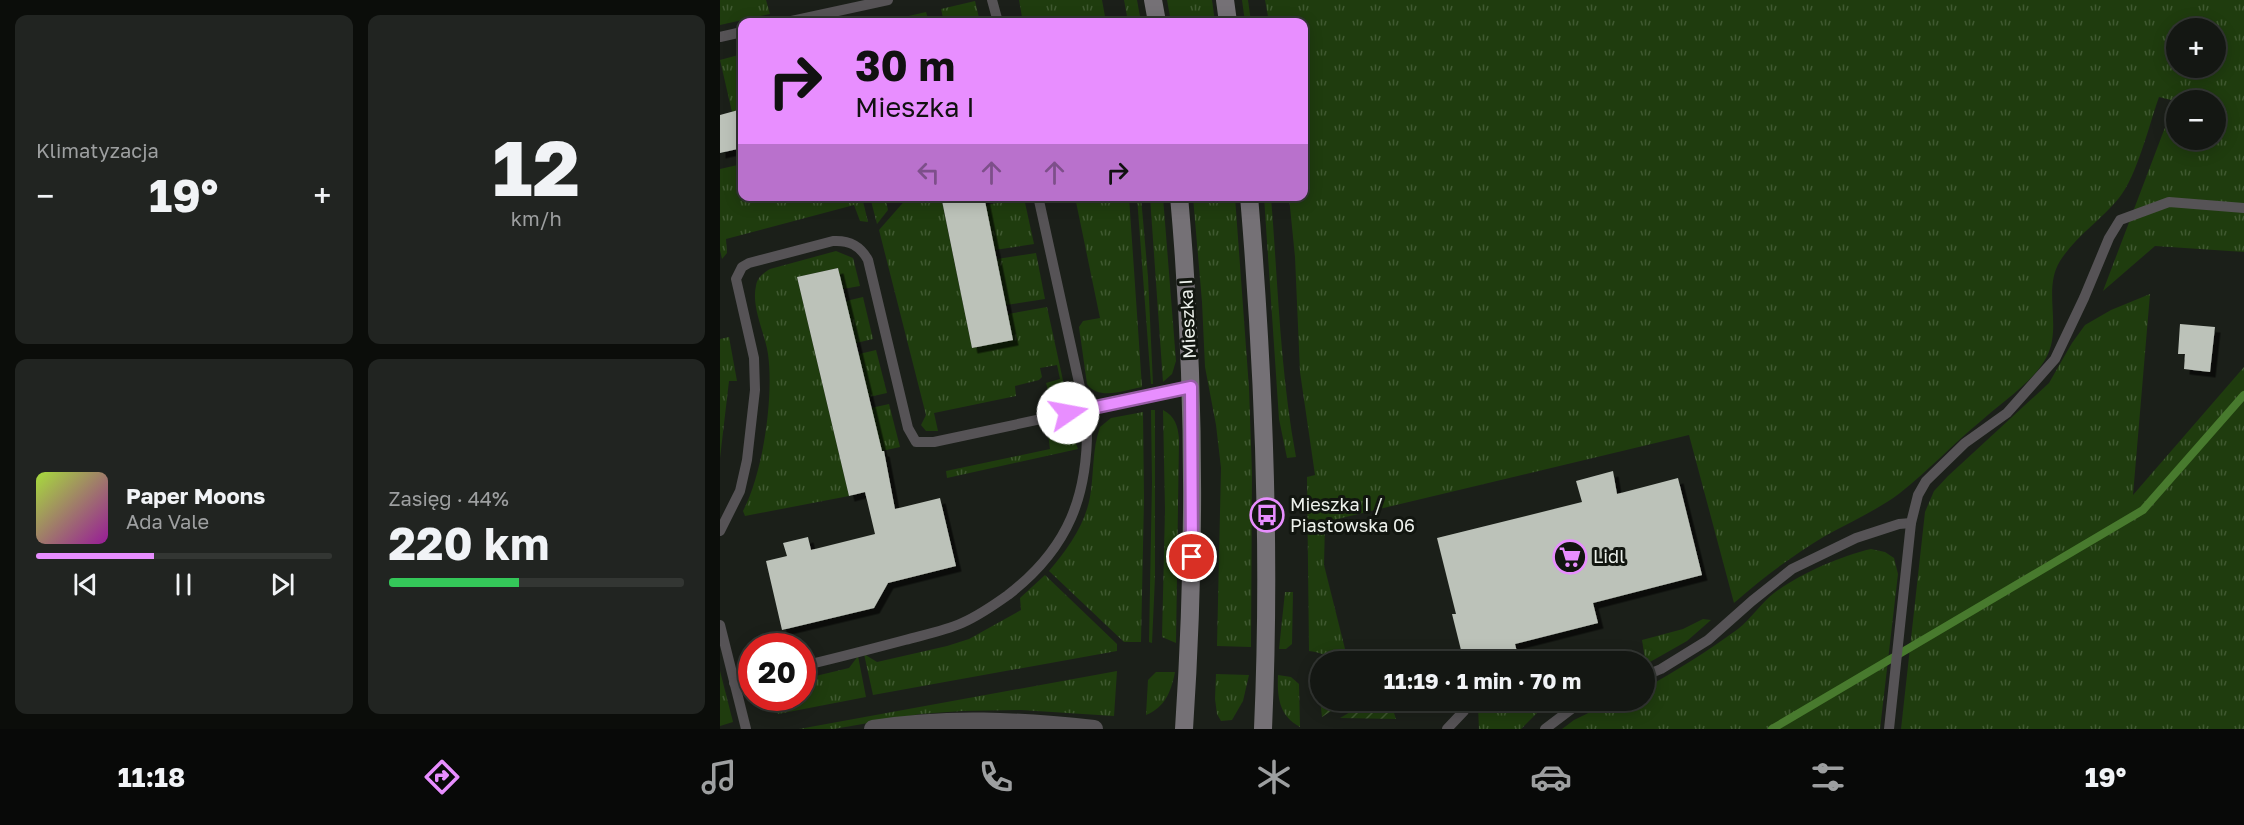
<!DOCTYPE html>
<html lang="pl">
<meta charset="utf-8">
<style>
:root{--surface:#141713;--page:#212421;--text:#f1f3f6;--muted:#9d9fa0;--line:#333633;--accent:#e88eff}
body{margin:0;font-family:"Golos Text",sans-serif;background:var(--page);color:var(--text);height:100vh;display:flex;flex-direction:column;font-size:22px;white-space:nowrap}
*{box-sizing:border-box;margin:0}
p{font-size:20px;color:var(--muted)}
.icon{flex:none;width:33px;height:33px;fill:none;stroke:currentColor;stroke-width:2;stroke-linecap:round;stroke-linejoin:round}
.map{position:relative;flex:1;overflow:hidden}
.sheet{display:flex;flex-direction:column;gap:15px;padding:15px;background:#0b0d0a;width:720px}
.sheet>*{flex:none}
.guide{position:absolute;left:18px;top:18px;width:570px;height:183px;border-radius:12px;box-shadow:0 3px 15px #0003,0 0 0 2px var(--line);background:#e88eff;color:#111;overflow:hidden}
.tools{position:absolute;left:1446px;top:18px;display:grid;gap:12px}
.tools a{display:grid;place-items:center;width:60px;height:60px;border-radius:50%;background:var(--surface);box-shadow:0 3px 15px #0003,0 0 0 2px var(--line);font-size:30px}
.speed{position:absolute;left:18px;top:633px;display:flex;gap:12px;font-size:30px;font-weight:700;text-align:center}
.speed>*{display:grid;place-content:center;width:78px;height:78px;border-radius:50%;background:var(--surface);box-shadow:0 3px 15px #0003,0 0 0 2px var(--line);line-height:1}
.speed .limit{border:9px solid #d22;background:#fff;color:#111}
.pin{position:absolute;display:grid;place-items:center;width:51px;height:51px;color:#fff;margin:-26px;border:3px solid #fff;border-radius:50%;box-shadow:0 2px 6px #0007}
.me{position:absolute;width:66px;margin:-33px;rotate:78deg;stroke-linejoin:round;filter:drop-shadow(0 0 4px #0008)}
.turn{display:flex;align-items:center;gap:21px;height:126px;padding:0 18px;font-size:27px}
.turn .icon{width:78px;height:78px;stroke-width:2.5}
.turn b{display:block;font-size:42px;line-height:51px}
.lanes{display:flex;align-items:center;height:57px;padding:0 18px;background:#0003;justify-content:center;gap:30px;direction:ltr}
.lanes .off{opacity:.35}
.big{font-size:45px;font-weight:700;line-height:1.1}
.sheet .tile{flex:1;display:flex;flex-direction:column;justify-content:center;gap:9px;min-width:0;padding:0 21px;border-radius:12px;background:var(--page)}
.sheet .dial{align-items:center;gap:0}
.dial b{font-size:78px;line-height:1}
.song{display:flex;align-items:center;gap:18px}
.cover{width:72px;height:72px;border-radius:9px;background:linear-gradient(135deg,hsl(80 70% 55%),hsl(300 70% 35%))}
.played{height:6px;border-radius:3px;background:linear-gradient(90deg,var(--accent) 40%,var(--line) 40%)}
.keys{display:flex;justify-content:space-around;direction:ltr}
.heat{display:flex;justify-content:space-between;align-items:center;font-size:33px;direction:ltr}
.charge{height:9px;border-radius:4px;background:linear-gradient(90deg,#34c759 44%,var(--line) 0)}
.sheet .tiles{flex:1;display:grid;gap:15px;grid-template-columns:repeat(2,1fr)}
.trip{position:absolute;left:590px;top:651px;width:345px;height:60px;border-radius:30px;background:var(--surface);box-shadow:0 3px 15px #0003,0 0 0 2px var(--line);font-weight:700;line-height:60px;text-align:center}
.dock{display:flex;height:96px;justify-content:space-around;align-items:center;background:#080908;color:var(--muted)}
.dock .icon{width:42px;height:42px}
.dock .active{color:var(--accent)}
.dock b{font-size:27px;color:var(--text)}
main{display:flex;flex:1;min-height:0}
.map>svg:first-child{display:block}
</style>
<main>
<section class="sheet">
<div class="tiles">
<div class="tile"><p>Klimatyzacja</p>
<div class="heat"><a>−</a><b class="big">19°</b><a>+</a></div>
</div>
<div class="tile dial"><b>12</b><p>km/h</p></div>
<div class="tile">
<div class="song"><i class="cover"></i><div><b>Paper Moons</b><p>Ada Vale</p></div></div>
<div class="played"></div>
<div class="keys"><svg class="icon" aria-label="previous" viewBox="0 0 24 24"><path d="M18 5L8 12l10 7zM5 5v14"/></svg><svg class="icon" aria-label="pause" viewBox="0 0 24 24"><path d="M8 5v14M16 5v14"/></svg><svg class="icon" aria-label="next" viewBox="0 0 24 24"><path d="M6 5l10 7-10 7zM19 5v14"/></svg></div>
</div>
<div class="tile"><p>Zasięg · 44%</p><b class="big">220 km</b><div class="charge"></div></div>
</div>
</section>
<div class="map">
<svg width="1524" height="729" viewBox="0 0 1524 729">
<defs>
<pattern id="grass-tufts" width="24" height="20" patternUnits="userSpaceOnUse" patternTransform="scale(1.5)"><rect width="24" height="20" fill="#1f3c0e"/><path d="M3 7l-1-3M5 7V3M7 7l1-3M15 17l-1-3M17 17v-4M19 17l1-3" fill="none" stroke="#405931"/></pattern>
<pattern id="garden-furrows" width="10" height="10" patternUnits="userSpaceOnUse" patternTransform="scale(1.5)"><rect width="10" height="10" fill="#1f3c0e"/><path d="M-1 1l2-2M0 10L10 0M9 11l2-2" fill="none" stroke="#405931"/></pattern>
<filter id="shadow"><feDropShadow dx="5.5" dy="5.5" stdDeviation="0" flood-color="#0009"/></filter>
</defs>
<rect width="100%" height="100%" fill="#1b1f19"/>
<!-- grass -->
<g fill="url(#grass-tufts)" fill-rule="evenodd">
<path d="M0 0H46L50 14 0 25Z"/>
<path d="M299 0H382L386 22H311L309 16 302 17Z"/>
<path d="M404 0H417L421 22H408Z"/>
<path d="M447 0H492L495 22H451Z"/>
<path d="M522 0H528L531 22H525Z"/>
<path d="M545 0H1524V252L1435 246 1383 291 1455 101 1439 97C1429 125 1417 176 1399 198 1381 220 1355 237 1340 261 1322 290 1343 328 1326 358 1313 382 1281 403 1261 421 1233 444 1208 471 1180 493 1156 511 1130 522 1105 536 1072 556 1042 578 1014 603L969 435 605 522 604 565 628 661C613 661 603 652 589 651L587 477 595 475 580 372 575 257 569 197 584 196V22H549ZM1456 28H1496V68H1456ZM1456 100H1496V140H1456Z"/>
<path d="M255 1 260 22H224L221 9Z"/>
<path d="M206 12 209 22H163Z"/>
<path d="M22 54V109L12 112 0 60Z"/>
<path d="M22 164V196L142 197 148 222 140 221 134 205 6 239 7 253 2 259 0 250V169Z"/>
<path d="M150 197H165L168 210 157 224Z"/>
<path d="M188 197H221L252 348 293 340 288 314 327 307 344 385C343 394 338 397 330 398L326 383 340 379 337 365 320 368 322 377 319 380 295 386 296 396 214 413 218 431H206L201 425 206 415 159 230Z"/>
<path d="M355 197H409L422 387C405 390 379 401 367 384L359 327 363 321 380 318Z"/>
<path d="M417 197H421L428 277 433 384H431Z"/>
<path d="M430 197H443L456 361 452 374 443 382Z"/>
<path d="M473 197H515L529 388 532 473 531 647 497 646 501 468 496 425 485 367 482 302Z"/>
<path d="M544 197H551C558 283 560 371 576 457L567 458 559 419Z"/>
<path d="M304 198 314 244 275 250 266 205Z"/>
<path d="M116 251 133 258 140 286 123 289 118 268 77 277 129 496 25 516 23 511C43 473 54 397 48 354 45 333 31 307 36 286 37 278 43 273 50 269Z"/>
<path d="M316 253 325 299 286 305 277 259Z"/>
<path d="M1430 294 1413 495 1524 367V729H1181L1205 512 1214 491 1228 476 1329 383 1352 343 1365 325 1391 310Z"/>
<path d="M143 297 153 339 136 343 126 301Z"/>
<path d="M9 337 17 381H9L0 458V339Z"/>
<path d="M156 350 167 393 149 397 139 354Z"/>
<path d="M169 404 180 447 162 451 151 408Z"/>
<path d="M431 410H435V577L432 643 429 642 432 482Z"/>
<path d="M443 410C455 416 458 426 459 439L456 643 442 637 445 510Z"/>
<path d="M423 412 424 499 421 642H404L329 571C347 550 365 525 370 497 374 474 372 449 380 427L391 418Z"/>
<path d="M340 432 353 436 358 449 227 478 226 471 330 449 328 434Z"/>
<path d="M1151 549 1165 552 1174 558 1178 574 1160 729H842L854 720 893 701 924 700V689C957 670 988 651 1018 629 1031 619 1041 603 1054 593 1080 574 1120 556 1151 549Z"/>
<path d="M325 575 397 644V651L153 695 144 654 157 662 227 646 249 639 301 610 300 598Z"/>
<path d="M565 592H573L572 644 566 649H559Z"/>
<path d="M983 619 991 620 967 641 930 662 924 664V662L916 661 925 659 922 640 963 629Z"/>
<path d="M138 656 146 697 58 714 54 698H82L83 679 129 668Z"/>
<path d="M0 671 13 722 0 726Z"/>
<path d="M397 671 394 716 301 710 242 711 200 714 114 729H79Z"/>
<path d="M436 672H455C451 692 445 707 426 715L428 680Z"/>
<path d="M496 674 529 675 523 701 512 720 501 721 497 714 495 699Z"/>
<path d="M558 675 571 677 579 684 580 727C559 716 557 697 558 675Z"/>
<path d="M766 701V700L835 701 821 709 801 729H759L758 707Z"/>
</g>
<!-- garden -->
<g fill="url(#garden-furrows)">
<path d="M597 673 600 675V700L627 701 602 717Z"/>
<path d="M670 701 676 719 620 718 632 711Z"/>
</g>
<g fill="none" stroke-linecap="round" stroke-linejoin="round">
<!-- stream -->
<path stroke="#487a2e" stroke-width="8" d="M1052 729 1423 510 1524 395"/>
</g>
<!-- building -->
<g fill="#bcc2b9" filter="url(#shadow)">
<path d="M22 109V148L0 153V115Z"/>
<path d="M221 196H264L293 340 252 348Z"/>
<path d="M118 268 162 451H164L175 509 220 498 236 566 168 583 154 608 62 630 46 561 67 556 63 543 88 537 91 550 155 534 145 492 129 496 77 277Z"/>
<path d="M1460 324 1495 327 1490 372 1464 369 1465 354H1458Z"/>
<path d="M893 471 897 494 958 478 982 575 873 603 878 623 795 644 797 652 757 662H744L732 614H736L717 538 862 502 856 481Z"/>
</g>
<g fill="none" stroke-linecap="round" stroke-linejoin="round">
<!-- lane -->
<g stroke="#565356" stroke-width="10">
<path d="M272 0 278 22"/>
<path d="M67 22 168 0"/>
<path d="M0 37 22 32"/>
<path d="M0 531 20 491 27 460 35 390 34 358 16 279 22 267 29 263 113 241C129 240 140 245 148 260L188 428 196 442H214L471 387"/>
<path d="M0 625 26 729"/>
<path d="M82 666C117 658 151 649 185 640 203 635 224 631 242 623 258 616 274 605 288 595 349 548 369 495 367 419L318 196"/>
<path d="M924 676 941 669 988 640 1032 601 1072 569 1136 538 1179 524 1191 523"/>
<path d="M14 683 32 679"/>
<path d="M727 729 744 711"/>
<path d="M825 729 858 704 867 700"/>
<path d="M1169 729 1191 523 1198 495 1206 481 1245 443 1287 413 1335 359 1364 298 1389 238 1400 220 1449 202 1524 208"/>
</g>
<!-- street -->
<path stroke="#565356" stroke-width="18" d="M153 729C227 717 300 721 374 729"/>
<!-- secondary -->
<g stroke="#757176" stroke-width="18">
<path d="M433 0 437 22"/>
<path d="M505 0 508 22"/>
<path d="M459 196C475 374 476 551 464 729"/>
<path d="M529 196C544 374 551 551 543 729"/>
</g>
</g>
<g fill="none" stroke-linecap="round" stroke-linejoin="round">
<!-- route casing -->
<g stroke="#975ca6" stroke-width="15">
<path id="route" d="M348 413 471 387 472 557"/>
</g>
<!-- route -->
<use href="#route" stroke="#e88eff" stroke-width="10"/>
</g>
<!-- icons -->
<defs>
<g id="bus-ring" transform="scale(1.725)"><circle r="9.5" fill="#121610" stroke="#e88eff" stroke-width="1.5"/><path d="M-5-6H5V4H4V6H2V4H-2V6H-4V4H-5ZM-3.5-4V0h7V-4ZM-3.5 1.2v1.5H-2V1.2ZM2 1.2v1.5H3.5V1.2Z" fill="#e88eff"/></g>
<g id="supermarket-ring" transform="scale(1.725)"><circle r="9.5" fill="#121610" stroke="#e88eff" stroke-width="1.5"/><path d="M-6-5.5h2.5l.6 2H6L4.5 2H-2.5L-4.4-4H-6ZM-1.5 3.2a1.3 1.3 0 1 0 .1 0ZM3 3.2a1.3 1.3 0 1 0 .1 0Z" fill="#e88eff"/></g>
</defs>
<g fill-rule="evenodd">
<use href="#bus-ring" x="547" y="515"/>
<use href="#supermarket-ring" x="850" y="557"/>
</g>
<g text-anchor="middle" stroke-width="6" stroke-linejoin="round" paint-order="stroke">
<!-- street labels -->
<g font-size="18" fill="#eef2ed" stroke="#121610">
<text transform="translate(468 319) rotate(-93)" y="6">Mieszka I</text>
</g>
<!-- poi labels -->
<g font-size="18" fill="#eef2ed" stroke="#121610" text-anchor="start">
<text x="570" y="511">Mieszka I /<tspan x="570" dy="21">Piastowska 06</tspan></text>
<text x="873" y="563">Lidl</text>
</g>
</g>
</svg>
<div class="tools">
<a>+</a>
<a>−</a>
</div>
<div class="speed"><div class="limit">20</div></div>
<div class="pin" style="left:472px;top:557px;background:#d93025"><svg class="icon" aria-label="arrive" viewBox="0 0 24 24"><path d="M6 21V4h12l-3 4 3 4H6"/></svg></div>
<svg class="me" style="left:348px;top:413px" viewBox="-20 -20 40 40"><circle r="19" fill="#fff"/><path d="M0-13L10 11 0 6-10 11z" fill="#e88eff"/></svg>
<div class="trip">11:19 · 1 min · 70 m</div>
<div class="guide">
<div class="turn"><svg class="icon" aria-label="right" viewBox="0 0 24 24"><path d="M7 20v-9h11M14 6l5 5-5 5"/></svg><div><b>30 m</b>Mieszka I</div></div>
<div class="lanes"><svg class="icon off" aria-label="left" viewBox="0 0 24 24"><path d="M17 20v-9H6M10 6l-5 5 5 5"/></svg><svg class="icon off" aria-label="ahead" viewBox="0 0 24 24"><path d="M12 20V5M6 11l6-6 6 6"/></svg><svg class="icon off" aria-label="ahead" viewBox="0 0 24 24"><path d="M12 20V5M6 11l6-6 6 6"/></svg><svg class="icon" aria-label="right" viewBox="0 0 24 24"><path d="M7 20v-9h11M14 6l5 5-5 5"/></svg></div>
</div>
</div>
</main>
<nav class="dock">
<b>11:18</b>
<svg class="icon active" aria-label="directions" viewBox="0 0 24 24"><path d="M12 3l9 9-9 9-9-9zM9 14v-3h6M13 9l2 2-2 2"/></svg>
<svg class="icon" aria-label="music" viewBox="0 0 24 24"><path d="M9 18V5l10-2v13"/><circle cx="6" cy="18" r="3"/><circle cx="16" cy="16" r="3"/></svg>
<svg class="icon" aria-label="phone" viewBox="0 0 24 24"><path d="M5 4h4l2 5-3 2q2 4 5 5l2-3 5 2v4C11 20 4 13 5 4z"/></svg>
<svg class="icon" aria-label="climate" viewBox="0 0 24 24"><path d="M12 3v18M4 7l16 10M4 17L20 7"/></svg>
<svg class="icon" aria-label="car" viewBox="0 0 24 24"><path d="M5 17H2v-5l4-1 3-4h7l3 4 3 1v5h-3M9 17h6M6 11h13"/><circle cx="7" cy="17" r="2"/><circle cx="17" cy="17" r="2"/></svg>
<svg class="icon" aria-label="filters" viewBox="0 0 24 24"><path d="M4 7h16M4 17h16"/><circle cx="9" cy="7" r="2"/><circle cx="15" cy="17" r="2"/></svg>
<b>19°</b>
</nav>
